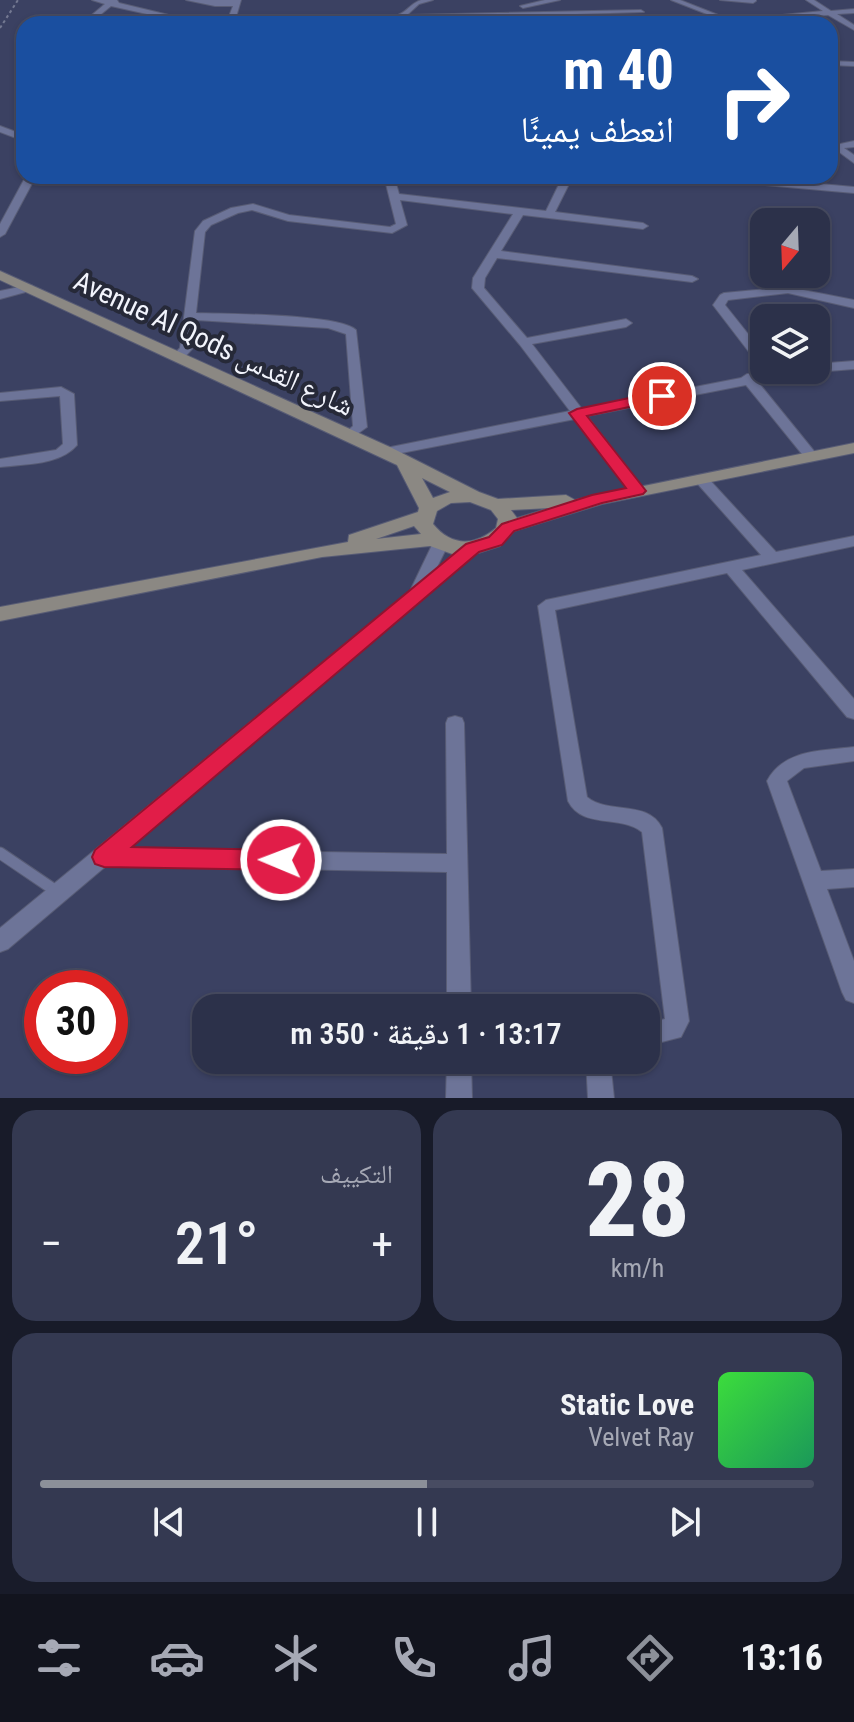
<!DOCTYPE html>
<html lang="ar">
<meta charset="utf-8">
<style>
:root{--surface:#2c314a;--page:#343951;--text:#f1f3f6;--muted:#a6a9b5;--line:#484c62;--accent:#8c9099}
body{margin:0;font-family:"Roboto Condensed","Noto Naskh Arabic",sans-serif;background:var(--page);color:var(--text);direction:rtl;height:100vh;display:flex;flex-direction:column;font-size:30px;white-space:nowrap}
*{box-sizing:border-box;margin:0}
p{font-size:26px;color:var(--muted)}
.icon{flex:none;width:44px;height:44px;fill:none;stroke:currentColor;stroke-width:2;stroke-linecap:round;stroke-linejoin:round}
.map{position:relative;height:1098px;overflow:hidden;direction:ltr}
.sheet{display:flex;flex-direction:column;gap:12px;padding:12px;background:#181b29;flex:1}
.sheet>*{flex:none}
.guide{position:absolute;left:16px;top:16px;width:822px;height:168px;border-radius:24px;box-shadow:0 2px 6px #0004,0 0 0 2px var(--line);direction:rtl;background:#1a4fa0;color:#fff;overflow:hidden}
.needle{width:52px;rotate:199deg}
.fabs{position:absolute;left:750px;top:208px;display:grid;gap:16px}
.fabs a{display:grid;place-items:center;width:80px;height:80px;border-radius:16px;background:var(--surface);box-shadow:0 2px 6px #0004,0 0 0 2px var(--line);font-size:40px}
.speed{position:absolute;left:24px;top:970px;display:flex;gap:16px;font-size:40px;font-weight:700;text-align:center}
.speed>*{display:grid;place-content:center;width:104px;height:104px;border-radius:50%;background:var(--surface);box-shadow:0 2px 6px #0004,0 0 0 2px var(--line);line-height:1}
.speed .limit{border:12px solid #d22;background:#fff;color:#111}
.pin{position:absolute;display:grid;place-items:center;width:68px;height:68px;color:#fff;margin:-34px;border:4px solid #fff;border-radius:50%;box-shadow:0 2px 8px #0007}
.me{position:absolute;width:88px;margin:-44px;rotate:271deg;stroke-linejoin:round;filter:drop-shadow(0 0 6px #0008)}
.turn{display:flex;align-items:center;gap:28px;height:168px;padding:0 32px;font-size:36px}
.turn .icon{width:104px;height:104px;stroke-width:2.5}
.turn b{display:block;font-size:56px;line-height:68px}
.big{font-size:60px;font-weight:600;line-height:1.1}
.sheet .widget{flex:1;display:flex;flex-direction:column;justify-content:center;gap:12px;min-width:0;padding:0 28px;border-radius:24px;background:var(--page)}
.sheet .dial{align-items:center;gap:0}
.dial b{font-size:104px;line-height:1}
.song{display:flex;align-items:center;gap:24px}
.cover{width:96px;height:96px;border-radius:12px;background:linear-gradient(135deg,hsl(120 70% 55%),hsl(150 70% 35%))}
.played{height:8px;border-radius:4px;background:linear-gradient(90deg,var(--accent) 50%,var(--line) 50%)}
.keys{display:flex;justify-content:space-around;direction:ltr}
.heat{display:flex;justify-content:space-between;align-items:center;font-size:44px;direction:ltr}
.sheet .tiles{flex:1;display:grid;gap:12px;grid-template-columns:1fr 1fr}
.widget:last-child{grid-column:span 2}
.trip{position:absolute;left:192px;top:994px;width:468px;height:80px;border-radius:24px;background:var(--surface);box-shadow:0 2px 6px #0004,0 0 0 2px var(--line);font-weight:600;line-height:80px;text-align:center;direction:rtl}
.tab-bar{display:flex;height:128px;justify-content:space-around;align-items:center;background:#12141e;color:var(--muted)}
.tab-bar .icon{width:56px;height:56px}
.tab-bar .on{color:var(--accent)}
.tab-bar b{font-size:36px;color:var(--text)}
.map>svg:first-child{display:block}
</style>
<div class="map">
<svg width="854" height="1098" viewBox="0 0 854 1098">
<rect width="100%" height="100%" fill="#3b4162"/>
<g fill="none" stroke-linecap="round" stroke-linejoin="round">
<!-- lane casing -->
<g stroke="#585c75" stroke-width="13">
<path id="lane" d="M0 853 59 893"/>
</g>
<!-- street casing -->
<g stroke="#585c75" stroke-width="2">
<g id="street">
<path d="M92 0H117L119 3 206 24H192L111 6 89 24H81L105 4Z"/>
<path d="M186 0H241L234 24H226L233 6H215Z"/>
<path d="M421 0H433L419 4 407 15 641 10 644 12 364 20 363 24H355V18C369 14 385 19 398 15 407 12 411 3 421 0Z"/>
<path d="M545 0H560L523 8 520 6Z"/>
<path d="M671 0H680L718 15 712 16Z"/>
<path d="M720 0H756V1L753 3Z"/>
<path d="M806 0H814L831 11 854 9V13L837 14 854 25V30L828 15 717 24 711 22 823 11Z"/>
<path d="M830 61 854 62V66L830 65Z"/>
<path d="M830 87 834 91 830 93Z"/>
<path d="M0 126 24 135V141L0 132Z"/>
<path d="M854 141V147L844 148 854 155V163L831 146Z"/>
<path d="M26 176H36L5 234 0 237V224Z"/>
<path d="M384 176H394L399 194 546 211 563 176H573L555 212 643 223 648 226 643 229 523 215 501 251 692 276 698 279 692 282 497 258 485 278 484 288 527 338 626 319 632 323 626 327 532 344 582 409 741 378 747 374 806 370 805 373 758 382 818 456 816 459H806L746 385 587 416 645 491 637 496 632 494 575 419 386 456 381 455 379 452 381 449 386 448 570 411 520 345 472 288 473 278 513 214 400 200 407 225 392 233 288 221 252 210 238 213 211 225 205 232 196 313C225 314 340 314 356 330L367 427 349 440 342 436 353 426 346 334 328 328 196 320 192 349 182 360H172L171 357 180 348 195 231 203 221 231 208 253 204 289 215 390 227 396 224Z"/>
<path d="M415 176H459C449 181 425 181 415 176Z"/>
<path d="M694 176H731L854 187V193L699 179Z"/>
<path d="M29 285 33 286V290L0 299V291Z"/>
<path d="M788 287 854 300V308L788 293 728 300 725 305 764 354V366L759 365 713 305 720 295 724 293Z"/>
<path d="M854 361V369L816 372 811 370H816V364Z"/>
<path d="M61 387 74 394 77 445C60 465 26 464 0 467V459L56 450 63 444 60 396 0 401V393Z"/>
<path d="M701 475 706 476 776 552 854 536V546L742 570 854 699V719L847 717 727 573 555 610 587 797C608 815 648 799 662 828L689 1021 681 1037 646 1046V1024L665 1019 642 832C620 814 583 830 568 801L538 606 546 600 761 555 696 482 694 479 696 476Z"/>
<path d="M441 538 449 543 436 569 466 544 472 543 480 548 127 849 447 854 446 723 448 718 455 716 462 718 464 723 471 1008H447V872L106 866 8 949 0 952V928L410 591 433 543Z"/>
<path d="M854 747V761L804 768 787 781 821 871 854 869V887L827 889 854 961V1003L846 1000 842 992 767 781C784 749 822 751 854 747Z"/>
<path d="M447 1060H471L472 1098H446Z"/>
<path d="M586 1060H610L614 1098H588Z"/>
</g>
</g>
<!-- secondary casing -->
<g stroke="#585c75" stroke-width="2">
<path id="secondary" d="M0 271 392 448 479 492 498 499 566 495 575 500 854 443V453L602 504 514 531 500 546 475 554 455 555 430 546 322 557 0 621V607L348 542 349 535 418 512 419 508 397 465 0 280ZM422 478 450 492 433 498ZM470 502 491 510 498 519 496 528C474 547 451 546 433 524L437 511 451 503ZM550 508 517 518 511 510ZM414 526 421 534 376 539Z"/>
</g>
<!-- path -->
<path stroke="#747992" stroke-width="2" stroke-dasharray="3 3" stroke-linecap="butt" d="M0 28 18 0"/>
<!-- lane -->
<use href="#lane" stroke="#6d7498" stroke-width="11"/>
<!-- street -->
<use href="#street" fill="#6d7498" fill-rule="evenodd"/>
<!-- secondary -->
<use href="#secondary" fill="#8b8883" fill-rule="evenodd"/>
</g>
<!-- route -->
<path fill="#e11d48" stroke="#92132f" stroke-width="2" d="M662 391 670 396 667 399 587 416 643 487 646 491 643 494 602 503 514 531 502 545 479 552 132 847 281 850 289 853 293 860 289 867 281 870 104 867 95 864 92 857 95 850 466 544 489 537 502 524 592 495 626 488 569 413 577 409Z"/>
<g text-anchor="middle" stroke-width="8" stroke-linejoin="round" paint-order="stroke">
<!-- street labels -->
<g font-size="28" fill="#f2f4fc" stroke="#262938">
<text transform="translate(214 343) rotate(25)" y="10">Avenue Al Qods شارع القدس</text>
</g>
</g>
</svg>
<div class="fabs">
<a><svg class="needle" viewBox="-14 -14 28 28"><path d="M0-13l5 13h-10z" fill="#e53935"/><path d="M0 13l5-13h-10z" fill="#a6a9b5"/></svg></a>
<a><svg class="icon" aria-label="layers" viewBox="0 0 24 24"><path d="M12 4l9 5-9 5-9-5zM3 14l9 5 9-5"/></svg></a>
</div>
<div class="speed"><div class="limit">30</div></div>
<div class="pin" style="left:662px;top:396px;background:#d93025"><svg class="icon" aria-label="arrive" viewBox="0 0 24 24"><path d="M6 21V4h12l-3 4 3 4H6"/></svg></div>
<svg class="me" style="left:281px;top:860px" viewBox="-20 -20 40 40"><circle r="17" fill="#e11d48" stroke="#fff" stroke-width="3"/><path d="M0-11L8 9 0 5-8 9z" fill="#fff"/></svg>
<div class="trip">13:17 · 1 دقيقة · 350 m</div>
<div class="guide">
<div class="turn"><svg class="icon" aria-label="right" viewBox="0 0 24 24"><path d="M7 20v-9h11M14 6l5 5-5 5"/></svg><div><b>40 m</b>انعطف يمينًا</div></div>
</div>
</div>
<section class="sheet">
<div class="tiles">
<div class="widget dial"><b>28</b><p>km/h</p></div>
<div class="widget"><p>التكييف</p>
<div class="heat"><a>−</a><b class="big">21°</b><a>+</a></div>
</div>
<div class="widget">
<div class="song"><i class="cover"></i><div><b>Static Love</b><p>Velvet Ray</p></div></div>
<div class="played"></div>
<div class="keys"><svg class="icon" aria-label="previous" viewBox="0 0 24 24"><path d="M18 5L8 12l10 7zM5 5v14"/></svg><svg class="icon" aria-label="pause" viewBox="0 0 24 24"><path d="M8 5v14M16 5v14"/></svg><svg class="icon" aria-label="next" viewBox="0 0 24 24"><path d="M6 5l10 7-10 7zM19 5v14"/></svg></div>
</div>
</div>
</section>
<nav class="tab-bar">
<b>13:16</b>
<svg class="icon on" aria-label="directions" viewBox="0 0 24 24"><path d="M12 3l9 9-9 9-9-9zM9 14v-3h6M13 9l2 2-2 2"/></svg>
<svg class="icon" aria-label="music" viewBox="0 0 24 24"><path d="M9 18V5l10-2v13"/><circle cx="6" cy="18" r="3"/><circle cx="16" cy="16" r="3"/></svg>
<svg class="icon" aria-label="phone" viewBox="0 0 24 24"><path d="M5 4h4l2 5-3 2q2 4 5 5l2-3 5 2v4C11 20 4 13 5 4z"/></svg>
<svg class="icon" aria-label="climate" viewBox="0 0 24 24"><path d="M12 3v18M4 7l16 10M4 17L20 7"/></svg>
<svg class="icon" aria-label="car" viewBox="0 0 24 24"><path d="M5 17H2v-5l4-1 3-4h7l3 4 3 1v5h-3M9 17h6M6 11h13"/><circle cx="7" cy="17" r="2"/><circle cx="17" cy="17" r="2"/></svg>
<svg class="icon" aria-label="filters" viewBox="0 0 24 24"><path d="M4 7h16M4 17h16"/><circle cx="9" cy="7" r="2"/><circle cx="15" cy="17" r="2"/></svg>
</nav>
